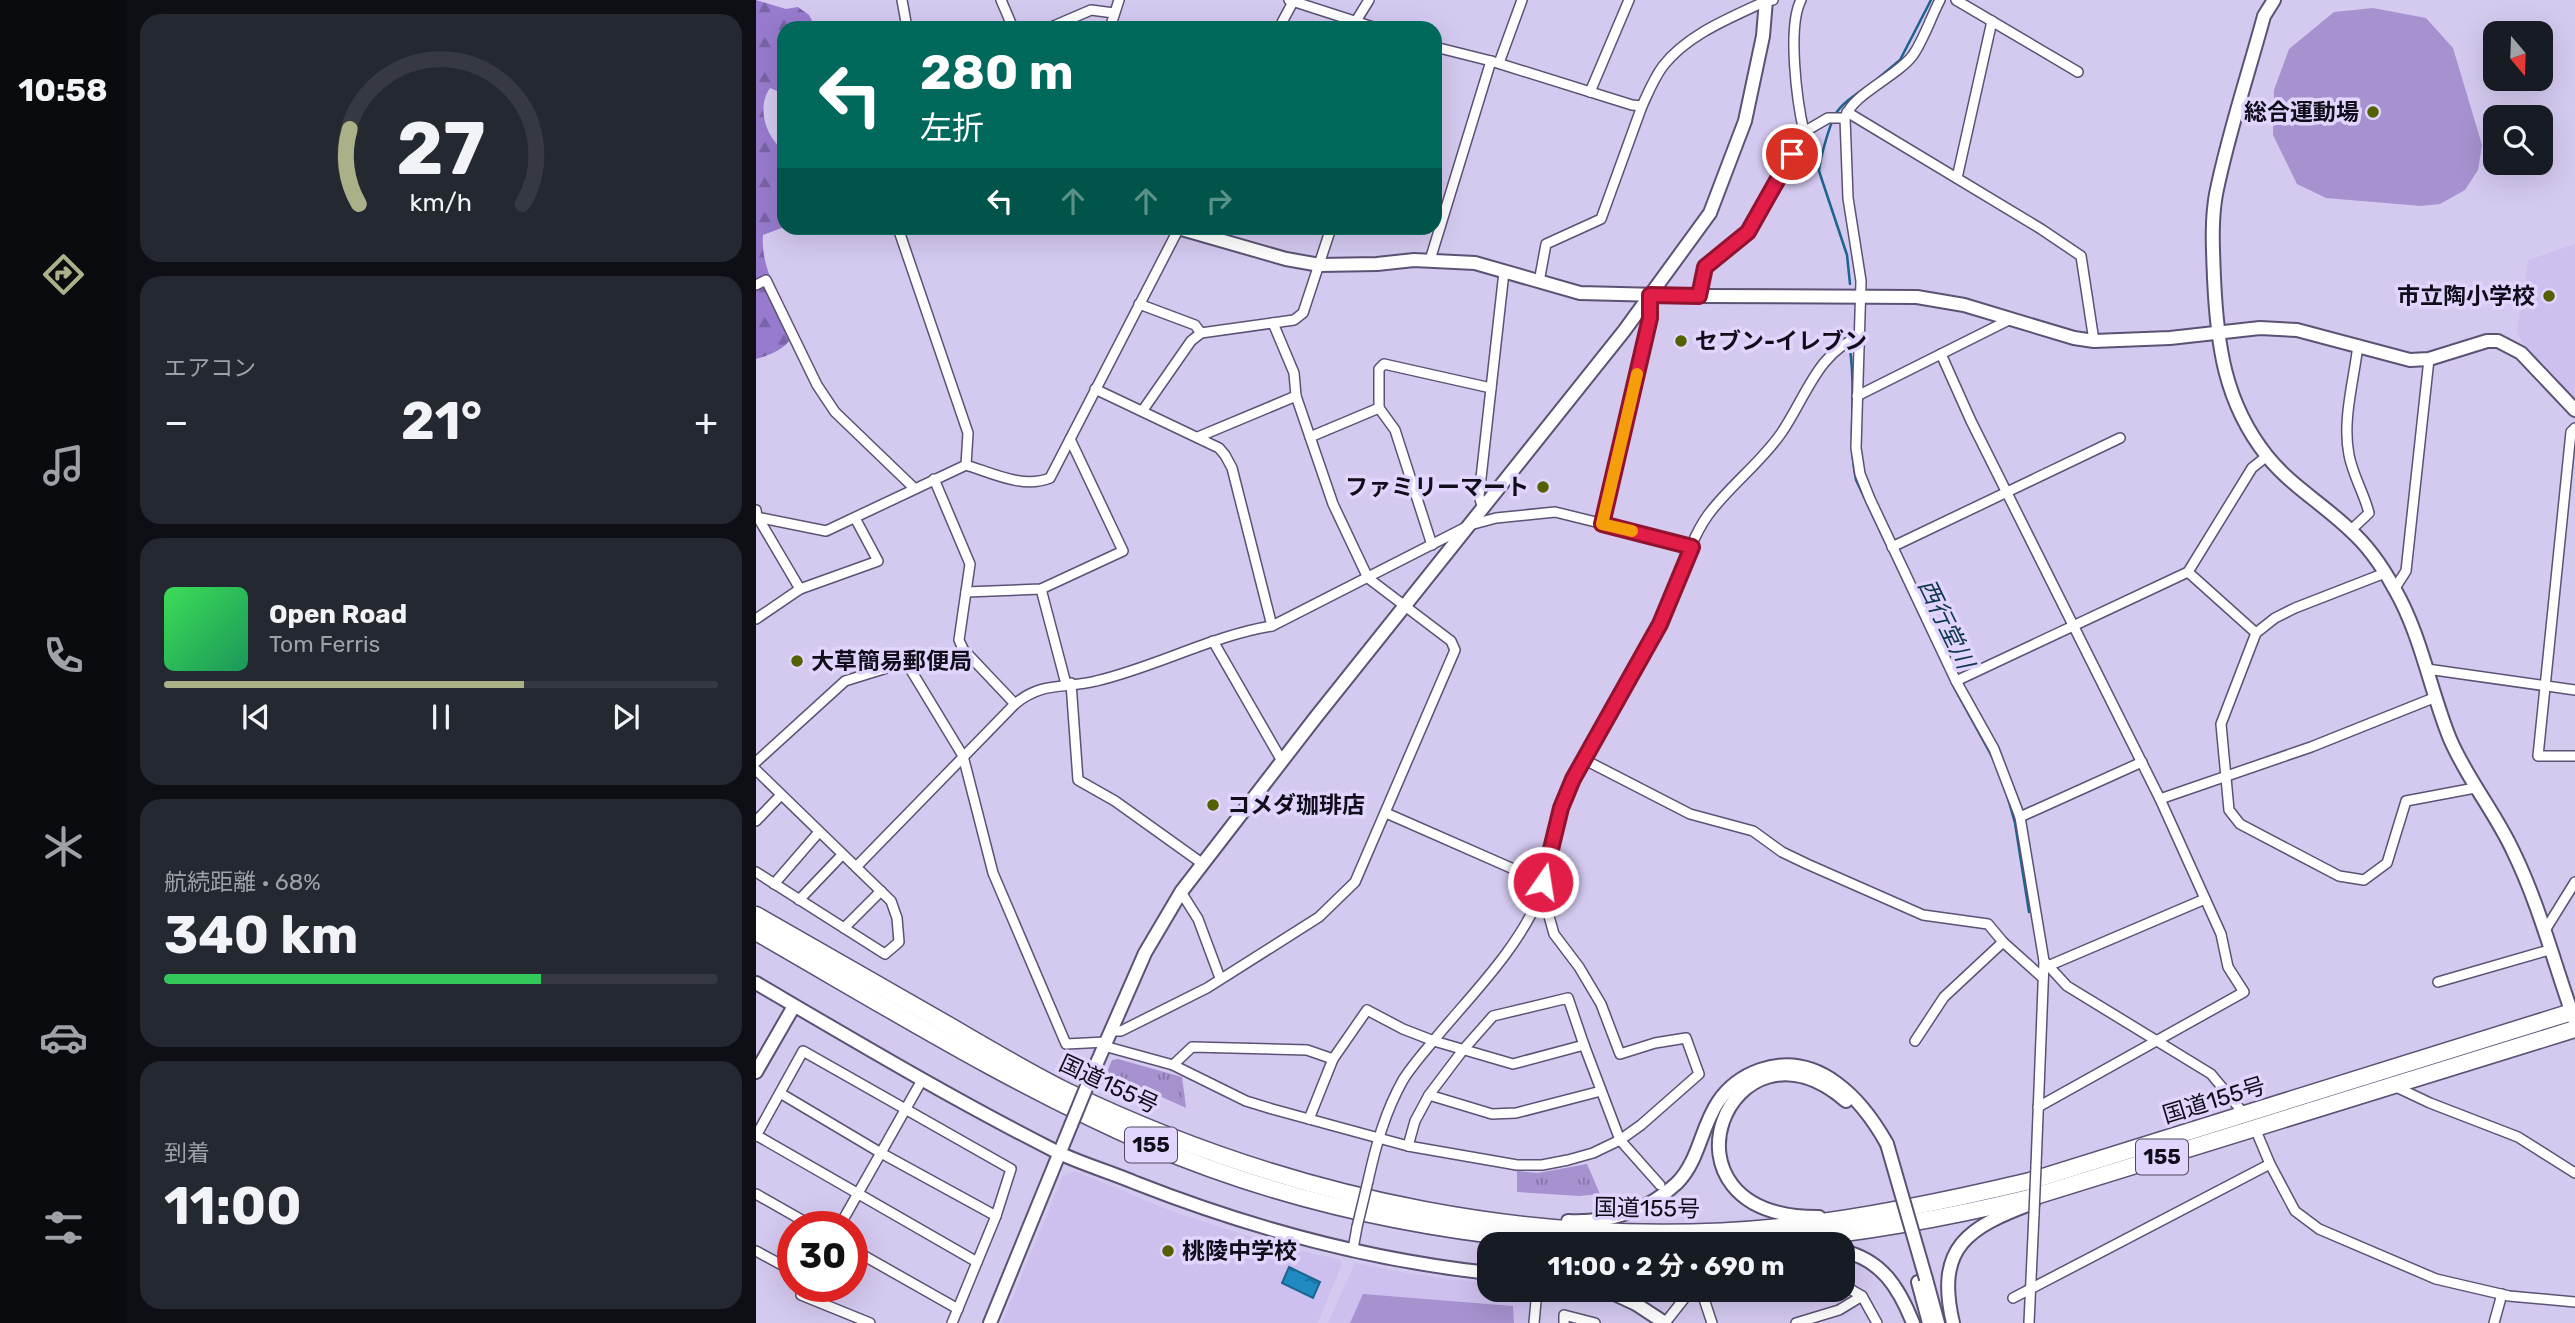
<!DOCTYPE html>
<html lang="ja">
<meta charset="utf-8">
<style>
:root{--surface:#171b24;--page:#242831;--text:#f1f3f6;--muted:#9ea1a6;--line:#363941;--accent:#aab188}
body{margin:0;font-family:Rubik,"Noto Sans JP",sans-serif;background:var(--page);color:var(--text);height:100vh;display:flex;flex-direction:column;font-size:26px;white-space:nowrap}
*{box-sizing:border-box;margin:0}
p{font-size:23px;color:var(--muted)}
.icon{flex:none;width:38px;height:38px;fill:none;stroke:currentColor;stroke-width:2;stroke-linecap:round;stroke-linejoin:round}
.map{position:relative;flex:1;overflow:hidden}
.sheet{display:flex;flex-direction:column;gap:14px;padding:14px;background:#0d0f14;width:630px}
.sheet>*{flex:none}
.guide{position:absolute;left:21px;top:21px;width:665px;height:214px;border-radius:21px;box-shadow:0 7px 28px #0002;background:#00695c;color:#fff;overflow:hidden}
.needle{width:46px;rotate:161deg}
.tools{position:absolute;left:1727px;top:21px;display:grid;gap:14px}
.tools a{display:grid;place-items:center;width:70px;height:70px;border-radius:14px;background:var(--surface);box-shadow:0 7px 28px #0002;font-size:35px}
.speed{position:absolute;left:21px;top:1211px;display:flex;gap:14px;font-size:35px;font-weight:700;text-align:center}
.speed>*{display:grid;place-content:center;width:91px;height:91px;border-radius:50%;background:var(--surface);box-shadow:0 7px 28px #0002;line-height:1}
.speed .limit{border:10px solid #d22;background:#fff;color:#111}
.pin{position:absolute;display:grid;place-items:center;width:60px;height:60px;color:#fff;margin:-30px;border:4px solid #fff;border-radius:50%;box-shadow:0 2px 7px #0007}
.me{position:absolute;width:77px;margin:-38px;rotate:13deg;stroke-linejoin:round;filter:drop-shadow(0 0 5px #0008)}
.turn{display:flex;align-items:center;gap:24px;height:147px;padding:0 28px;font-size:32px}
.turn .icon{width:91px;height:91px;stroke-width:2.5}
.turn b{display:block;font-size:49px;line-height:60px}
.lanes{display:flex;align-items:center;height:66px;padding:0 28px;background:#0003;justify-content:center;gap:35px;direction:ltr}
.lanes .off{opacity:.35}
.big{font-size:52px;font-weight:700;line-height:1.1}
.sheet .card{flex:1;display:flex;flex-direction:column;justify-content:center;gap:10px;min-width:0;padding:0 24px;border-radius:21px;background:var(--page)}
.sheet .dial{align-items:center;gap:0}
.dial svg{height:182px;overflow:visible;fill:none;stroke:var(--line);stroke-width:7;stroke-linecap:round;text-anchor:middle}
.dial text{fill:var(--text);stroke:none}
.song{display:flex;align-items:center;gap:21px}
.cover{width:84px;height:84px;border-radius:10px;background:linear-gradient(135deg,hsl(130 70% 55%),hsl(150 70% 35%))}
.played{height:7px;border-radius:4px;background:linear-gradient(90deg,var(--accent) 65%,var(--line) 65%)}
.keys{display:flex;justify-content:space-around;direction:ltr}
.heat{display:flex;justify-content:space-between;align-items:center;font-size:38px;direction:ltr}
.charge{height:10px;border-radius:5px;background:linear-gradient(90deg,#34c759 68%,var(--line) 0)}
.trip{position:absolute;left:721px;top:1232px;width:378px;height:70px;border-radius:21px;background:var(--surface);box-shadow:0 7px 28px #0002;font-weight:700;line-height:70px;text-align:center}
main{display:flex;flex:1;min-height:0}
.tab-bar{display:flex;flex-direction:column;width:126px;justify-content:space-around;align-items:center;background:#090b0e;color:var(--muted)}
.tab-bar .icon{width:49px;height:49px}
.tab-bar .selected{color:var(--accent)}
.tab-bar b{font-size:32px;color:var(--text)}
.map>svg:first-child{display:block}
</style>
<main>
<nav class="tab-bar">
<b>10:58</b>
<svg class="icon selected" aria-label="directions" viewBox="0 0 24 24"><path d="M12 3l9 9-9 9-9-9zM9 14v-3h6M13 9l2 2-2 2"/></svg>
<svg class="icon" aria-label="music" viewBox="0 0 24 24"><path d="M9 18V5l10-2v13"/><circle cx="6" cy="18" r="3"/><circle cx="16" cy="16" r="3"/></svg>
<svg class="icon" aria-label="phone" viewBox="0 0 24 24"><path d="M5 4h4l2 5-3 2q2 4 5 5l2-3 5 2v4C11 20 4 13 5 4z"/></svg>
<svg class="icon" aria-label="climate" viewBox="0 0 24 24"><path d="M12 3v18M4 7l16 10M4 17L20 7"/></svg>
<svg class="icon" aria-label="car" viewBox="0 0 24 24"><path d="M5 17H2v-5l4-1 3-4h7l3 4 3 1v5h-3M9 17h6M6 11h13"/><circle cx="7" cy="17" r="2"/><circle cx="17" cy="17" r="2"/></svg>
<svg class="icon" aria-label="filters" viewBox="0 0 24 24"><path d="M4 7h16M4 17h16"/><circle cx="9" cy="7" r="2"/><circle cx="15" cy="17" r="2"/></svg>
</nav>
<section class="sheet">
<div class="card dial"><svg viewBox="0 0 100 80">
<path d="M14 69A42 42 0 1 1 86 69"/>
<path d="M14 69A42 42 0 0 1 10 36" stroke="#aab188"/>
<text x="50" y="56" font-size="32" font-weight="700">27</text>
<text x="50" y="72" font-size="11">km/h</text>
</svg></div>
<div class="card"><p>エアコン</p>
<div class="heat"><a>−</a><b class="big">21°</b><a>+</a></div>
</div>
<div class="card">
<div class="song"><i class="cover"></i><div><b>Open Road</b><p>Tom Ferris</p></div></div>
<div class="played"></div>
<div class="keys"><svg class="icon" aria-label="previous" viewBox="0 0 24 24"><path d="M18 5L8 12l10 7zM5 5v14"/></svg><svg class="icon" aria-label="pause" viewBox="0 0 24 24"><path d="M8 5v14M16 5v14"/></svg><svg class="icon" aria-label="next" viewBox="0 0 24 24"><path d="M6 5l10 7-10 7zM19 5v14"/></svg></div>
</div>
<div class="card"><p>航続距離 · 68%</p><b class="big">340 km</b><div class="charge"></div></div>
<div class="card"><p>到着</p><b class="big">11:00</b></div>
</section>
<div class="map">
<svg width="1819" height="1323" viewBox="0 0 1819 1323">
<defs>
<pattern id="forest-firs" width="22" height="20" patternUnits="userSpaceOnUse" patternTransform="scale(1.75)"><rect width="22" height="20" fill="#977bce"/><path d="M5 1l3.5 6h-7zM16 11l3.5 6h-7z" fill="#7a63a6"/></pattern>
<pattern id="park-tufts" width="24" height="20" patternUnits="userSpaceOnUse" patternTransform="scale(1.75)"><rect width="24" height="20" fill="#a592cf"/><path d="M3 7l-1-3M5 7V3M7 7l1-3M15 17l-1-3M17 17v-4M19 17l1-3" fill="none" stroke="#8576a7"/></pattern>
<pattern id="water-ripples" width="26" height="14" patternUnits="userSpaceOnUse" patternTransform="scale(1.75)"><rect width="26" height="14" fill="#208ac2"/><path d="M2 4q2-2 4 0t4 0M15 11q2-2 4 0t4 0" fill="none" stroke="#1b6f9d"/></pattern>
</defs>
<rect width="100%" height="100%" fill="#d4c9ef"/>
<!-- built -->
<g fill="#cec0ee">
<path d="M1819 244V401L1768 345 1761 332 1772 260Z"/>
<path d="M319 1171 418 1212 514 1243 584 1260 586 1264 562 1323H246L307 1176Z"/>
<path d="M599 1263 656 1274 733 1284V1290H776L774 1323H572Z"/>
</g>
<!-- forest -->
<path fill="url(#forest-firs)" d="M0 0 30 9 42 7 53 15 60 28H28V94L14 88C0 108 10 137 28 151V227L7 235C4 269 26 301 40 331 31 348 18 354 0 359Z"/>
<!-- park -->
<g fill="url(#park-tufts)">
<path d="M362 1059 426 1077 430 1108 351 1072 356 1060Z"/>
<path d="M831 1164 844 1194 823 1196 761 1192V1171L782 1173Z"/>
</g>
<!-- garden -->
<g fill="#a592cf">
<path d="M1617 8 1670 18 1697 48 1726 145 1722 170 1709 190 1684 204 1665 206 1570 198 1541 184 1517 135 1518 90 1533 49 1578 12Z"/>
<path d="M607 1294 757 1306 758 1323H594Z"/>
</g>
<!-- water -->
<path fill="url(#water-ripples)" stroke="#1c6490" stroke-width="2" d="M533 1267 564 1282 557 1298 526 1283Z"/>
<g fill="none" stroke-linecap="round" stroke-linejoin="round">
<!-- stream -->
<g stroke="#1c6490" stroke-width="2.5">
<path d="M1120 80 1144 60 1175 0"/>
<path d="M1094 284 1091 255 1063 171C1064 158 1073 127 1079 115 1085 104 1099 95 1109 88"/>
<path d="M1094 350C1101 393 1091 437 1100 480L1200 691 1239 762"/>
<path d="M1251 795 1259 823 1273 912"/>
</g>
<!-- street casing -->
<g stroke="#5c5273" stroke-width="12">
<g id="street">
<path d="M146 0 151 28"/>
<path d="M245 0 257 28"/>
<path d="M533 0 620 28"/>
<path d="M1045 0C1031 27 1041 102 1048 132"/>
<path d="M1184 0C1175 17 1168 39 1157 55 1141 77 1096 94 1089 118L1092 198 1105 281 1100 448 1104 474 1114 499 1200 681 1238 749 1264 817 1288 961 1280 1166"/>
<path d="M1200 0 1322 72"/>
<path d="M600 21 613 0"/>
<path d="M293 28 335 10 358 13"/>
<path d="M354 28 363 0"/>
<path d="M523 28 538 0"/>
<path d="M679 47 735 61 876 105 886 106C892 93 898 78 907 66 932 34 974 18 1010 1L1017 0"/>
<path d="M743 63 766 0"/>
<path d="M834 92 873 0"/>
<path d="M1091 112 1285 229 1325 256 1338 341"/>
<path d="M1201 178 1236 21"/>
<path d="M142 228 212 433 210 465"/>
<path d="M674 260 735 61"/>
<path d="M783 282 790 244 845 219 886 106"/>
<path d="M0 285 10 280 61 385 79 412 158 488"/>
<path d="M943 296 949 267 992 232 1048 132 1072 118H1089"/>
<path d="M383 304 439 325 445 333"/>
<path d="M1185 354 1215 421 1404 799 1465 934 1472 967 1488 992 1282 1107"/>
<path d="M339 389 463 448 469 455 476 468 516 626"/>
<path d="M1101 396 1255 319"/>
<path d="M623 408 639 430 676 545"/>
<path d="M387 410 435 341 445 333 538 320 547 313 575 228"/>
<path d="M1819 428 1815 432 1782 756H1819"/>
<path d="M442 437 540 396"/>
<path d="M554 437 623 408V369L628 364 735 388"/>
<path d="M178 479 214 564 203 640 207 649 259 704"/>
<path d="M727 509 723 496 748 272"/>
<path d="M0 510 1 516 44 589"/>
<path d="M0 517 70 531 210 465C236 473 267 489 294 478L423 228"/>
<path d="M846 524 894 318V295"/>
<path d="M1595 530 1613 513C1608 493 1597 476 1593 455 1586 420 1598 380 1602 345"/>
<path d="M1136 547 1364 438"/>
<path d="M1432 572 1500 633"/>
<path d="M1629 573 1539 608 1519 618 1500 633 1465 724 1473 810 1484 824 1583 876 1608 880 1631 863 1650 801 1719 788"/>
<path d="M1639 588 1650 571 1673 359"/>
<path d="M285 589 310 684"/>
<path d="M210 592 285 589 367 551 314 439"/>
<path d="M0 619 44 589 122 561 99 518"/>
<path d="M457 641 526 761"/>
<path d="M1671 669 1819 690"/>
<path d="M1200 681 1432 572 1496 468 1511 456"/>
<path d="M315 683 322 780 359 801 447 864"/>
<path d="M827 759 934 814 997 831 1026 852 1051 864 1167 915 1232 924 1247 942 1287 978"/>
<path d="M0 762 89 681 150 662 207 756 237 873 310 1044 350 1042"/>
<path d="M0 770 135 901 141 918 143 942 129 954 0 872"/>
<path d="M1404 799 1555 747 1680 697"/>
<path d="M630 813 787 882"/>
<path d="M1264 817 1386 762"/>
<path d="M0 821 25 795"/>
<path d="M100 867 259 704C286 681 309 689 340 681 400 667 455 636 516 626L714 525 740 518 799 512 937 546"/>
<path d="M18 884 63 832"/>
<path d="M425 892 442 919 464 978"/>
<path d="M43 900 86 855"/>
<path d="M88 928 125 891"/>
<path d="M1788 932 1819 882"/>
<path d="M1288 961 1311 986 1455 1074 1489 1115"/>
<path d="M1292 966 1449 899"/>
<path d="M1682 982 1793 950"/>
<path d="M354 1031H365L451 988 563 917 599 882 699 650 695 641 612 578 577 504 540 396 538 373 517 323"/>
<path d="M1159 1041 1188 997 1247 942"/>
<path d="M348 1046 417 1065 490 1101 516 1109 652 1146 761 1165H786L812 1160 837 1153 864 1140 885 1125 943 1074 930 1038 899 1043 864 1054 845 1004 823 967 798 934 789 902 784 896"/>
<path d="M417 1065 436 1047 551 1050 577 1059"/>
<path d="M1638 1086 1674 1103 1762 1137 1819 1173"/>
<path d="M24 1093 125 1153 240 1216"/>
<path d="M673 1095 736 1114 760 1113 845 1091"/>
<path d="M553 1119 577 1059 611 1010 647 1029 678 1041 757 1064 828 1045"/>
<path d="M1498 1126 1514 1164 1539 1211 1563 1229 1680 1279 1753 1296 1819 1302"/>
<path d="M0 1135 221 1262"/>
<path d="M0 1136 47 1051 255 1169 240 1216 196 1323"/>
<path d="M652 1146 659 1121 673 1095 707 1050 737 1016 812 998 828 1045 864 1140 904 1185"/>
<path d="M612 1181C620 1145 629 1112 647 1080 657 1064 671 1049 683 1034 720 990 761 949 784 896 790 867 795 837 805 809 826 744 871 687 903 627 922 592 929 547 952 515 974 485 1005 463 1026 432 1050 397 1062 351 1105 336"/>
<path d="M0 1194 58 1227"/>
<path d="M83 1227 166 1080"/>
<path d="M96 1249 202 1309"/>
<path d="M597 1249 601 1227"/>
<path d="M0 1251 37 1271"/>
<path d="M1087 1285 1106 1296 1121 1323"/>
<path d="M49 1286 45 1295 114 1323"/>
<path d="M945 1290 956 1323"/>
<path d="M882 1295 889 1290"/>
<path d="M1257 1298 1514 1164"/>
<path d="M778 1323 781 1290"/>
<path d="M808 1323V1315L839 1323"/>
<path d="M909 1323 931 1295 942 1290"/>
<path d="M1040 1323 1083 1310 1106 1296"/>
<path d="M1273 1323 1278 1214"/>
<path d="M1738 1323 1746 1294"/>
</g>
</g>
<!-- secondary casing -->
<g stroke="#5c5273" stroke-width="16">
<g id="secondary">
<path d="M1518 0 1508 16C1492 75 1472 134 1460 194 1455 222 1457 250 1458 278 1461 344 1468 402 1511 456 1534 485 1567 504 1594 530 1611 545 1627 568 1638 588 1665 634 1674 690 1694 739 1711 779 1739 812 1757 851 1783 904 1798 963 1818 1019"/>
<path d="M422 228 530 259 564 265 621 264 658 260 719 263 824 293 943 296 1161 297 1208 305 1318 338 1338 341 1414 338 1504 328 1541 330 1654 360 1673 359 1731 341H1742L1765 353 1819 410"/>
<path d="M0 983C99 1041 198 1100 301 1152 326 1164 354 1172 380 1183 492 1227 613 1260 733 1273"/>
<path d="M0 1072 38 1006"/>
<path d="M333 1081 389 953 425 892 560 717 868 331 954 213 989 121 1007 36 1010 0"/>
<path d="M1063 1217C886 1218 975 1000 1090 1101"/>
<path d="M812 1221C852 1223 892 1211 921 1183 943 1161 945 1127 962 1102 972 1087 987 1076 1004 1070 1062 1050 1106 1099 1131 1144"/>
<path d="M1087 1251C1126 1260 1143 1288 1157 1323"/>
<path d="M1170 1279 1182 1323"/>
<path d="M1162 1282 1173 1323"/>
<path d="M850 1290 880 1304 909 1323"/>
<path d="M234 1323 315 1125"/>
<path d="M1197 1323C1179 1247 1212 1227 1277 1203"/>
</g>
</g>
<!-- highway casing -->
<g stroke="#5c5273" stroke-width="19">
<g id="highway">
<path d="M0 915C65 952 129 989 194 1026 233 1049 272 1072 312 1092 537 1200 792 1254 1042 1225 1120 1216 1198 1199 1274 1181L1819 1011"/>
<path d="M0 932C129 1006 256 1085 392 1144 530 1203 681 1234 830 1244"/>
<path d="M984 1244C1082 1237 1178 1221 1273 1198L1819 1029"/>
</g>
</g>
<!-- street -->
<use href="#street" stroke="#fff" stroke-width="9"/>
<!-- secondary -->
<use href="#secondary" stroke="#fff" stroke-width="12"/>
<!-- highway -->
<use href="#highway" stroke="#fff" stroke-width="16"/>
<!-- street-bridge casing -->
<g stroke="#5c5273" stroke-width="12" stroke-linecap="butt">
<g id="street-bridge">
<path d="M1278 1214 1280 1166"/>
<path d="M601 1227 612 1181"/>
</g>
</g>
<!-- secondary-bridge casing -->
<g stroke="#5c5273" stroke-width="16" stroke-linecap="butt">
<g id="secondary-bridge">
<path d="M315 1125 333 1081"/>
<path d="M1131 1144 1170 1279"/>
</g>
</g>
<!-- street-bridge -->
<use href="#street-bridge" stroke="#fff" stroke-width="9"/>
<!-- secondary-bridge -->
<use href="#secondary-bridge" stroke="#fff" stroke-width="12"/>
</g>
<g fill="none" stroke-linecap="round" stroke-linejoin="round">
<!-- route casing -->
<g stroke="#92132f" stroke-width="18">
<path id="route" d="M787 882 805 808 817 779 904 624 936 547 846 524 894 318V295L943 296 949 267 992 232 1036 154"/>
</g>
<!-- route -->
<use href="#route" stroke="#e11d48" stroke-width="12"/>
<!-- slow -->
<path stroke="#f59e0b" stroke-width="12" d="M876 531 846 524 881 374"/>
</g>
<!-- markers -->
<g fill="#546102" stroke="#e1d5fd" stroke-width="2.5">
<circle cx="1617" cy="112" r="7"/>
<circle cx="1793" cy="296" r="7"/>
<circle cx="925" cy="341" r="7"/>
<circle cx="787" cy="487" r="7"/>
<circle cx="41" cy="661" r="7"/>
<circle cx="457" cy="805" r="7"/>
<circle cx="412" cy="1251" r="7"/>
</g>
<g text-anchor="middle" stroke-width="7" stroke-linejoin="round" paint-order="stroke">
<!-- shield labels -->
<g fill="#e1d5fd" stroke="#4f495e" stroke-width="2">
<rect x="369" y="1127.5" width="52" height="35" rx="5"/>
<rect x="1380" y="1139.5" width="52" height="35" rx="5"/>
</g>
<g font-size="21" font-weight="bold" fill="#110d1a">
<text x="395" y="1152">155</text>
<text x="1406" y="1164">155</text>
</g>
<!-- poi labels -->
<g font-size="23" font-weight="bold" fill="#110d1a" stroke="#e1d5fd" text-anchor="start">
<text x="1603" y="120" text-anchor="end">総合運動場</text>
<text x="1779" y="304" text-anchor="end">市立陶小学校</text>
<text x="939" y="349">セブン-イレブン</text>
<text x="773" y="495" text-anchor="end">ファミリーマート</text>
<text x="55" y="669">大草簡易郵便局</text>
<text x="471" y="813">コメダ珈琲店</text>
<text x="426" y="1259">桃陵中学校</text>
</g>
<!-- street labels -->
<g font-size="23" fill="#110d1a" stroke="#e1d5fd">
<text transform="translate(353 1084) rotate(25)" y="8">国道155号</text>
<text transform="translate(1458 1100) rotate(-17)" y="8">国道155号</text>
<text transform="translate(891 1208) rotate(1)" y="8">国道155号</text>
</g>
<!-- water labels -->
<g font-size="24" font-style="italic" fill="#0e374f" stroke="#e1d5fd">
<text transform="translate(1190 624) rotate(64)" y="8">西行堂川</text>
</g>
</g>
</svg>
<div class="tools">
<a><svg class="needle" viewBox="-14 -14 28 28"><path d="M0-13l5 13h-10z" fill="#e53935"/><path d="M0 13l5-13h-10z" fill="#9ea1a6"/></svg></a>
<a><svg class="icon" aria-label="search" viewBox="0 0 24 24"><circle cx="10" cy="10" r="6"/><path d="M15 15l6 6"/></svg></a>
</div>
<div class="speed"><div class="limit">30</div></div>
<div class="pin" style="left:1036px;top:154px;background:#d93025"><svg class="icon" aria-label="arrive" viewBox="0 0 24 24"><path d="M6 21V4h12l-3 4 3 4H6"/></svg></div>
<svg class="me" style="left:787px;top:882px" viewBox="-20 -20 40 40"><circle r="17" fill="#e11d48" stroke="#fff" stroke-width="3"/><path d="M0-11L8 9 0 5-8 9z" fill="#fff"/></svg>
<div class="trip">11:00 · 2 分 · 690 m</div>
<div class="guide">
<div class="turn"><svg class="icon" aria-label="left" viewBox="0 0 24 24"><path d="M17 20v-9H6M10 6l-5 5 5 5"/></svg><div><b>280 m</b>左折</div></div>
<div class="lanes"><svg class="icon" aria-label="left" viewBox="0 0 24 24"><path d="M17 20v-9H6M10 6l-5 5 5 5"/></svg><svg class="icon off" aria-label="ahead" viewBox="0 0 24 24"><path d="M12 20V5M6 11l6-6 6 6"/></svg><svg class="icon off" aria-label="ahead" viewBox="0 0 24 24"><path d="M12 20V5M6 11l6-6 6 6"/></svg><svg class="icon off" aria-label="right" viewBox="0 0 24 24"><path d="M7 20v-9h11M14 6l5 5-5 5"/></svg></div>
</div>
</div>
</main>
